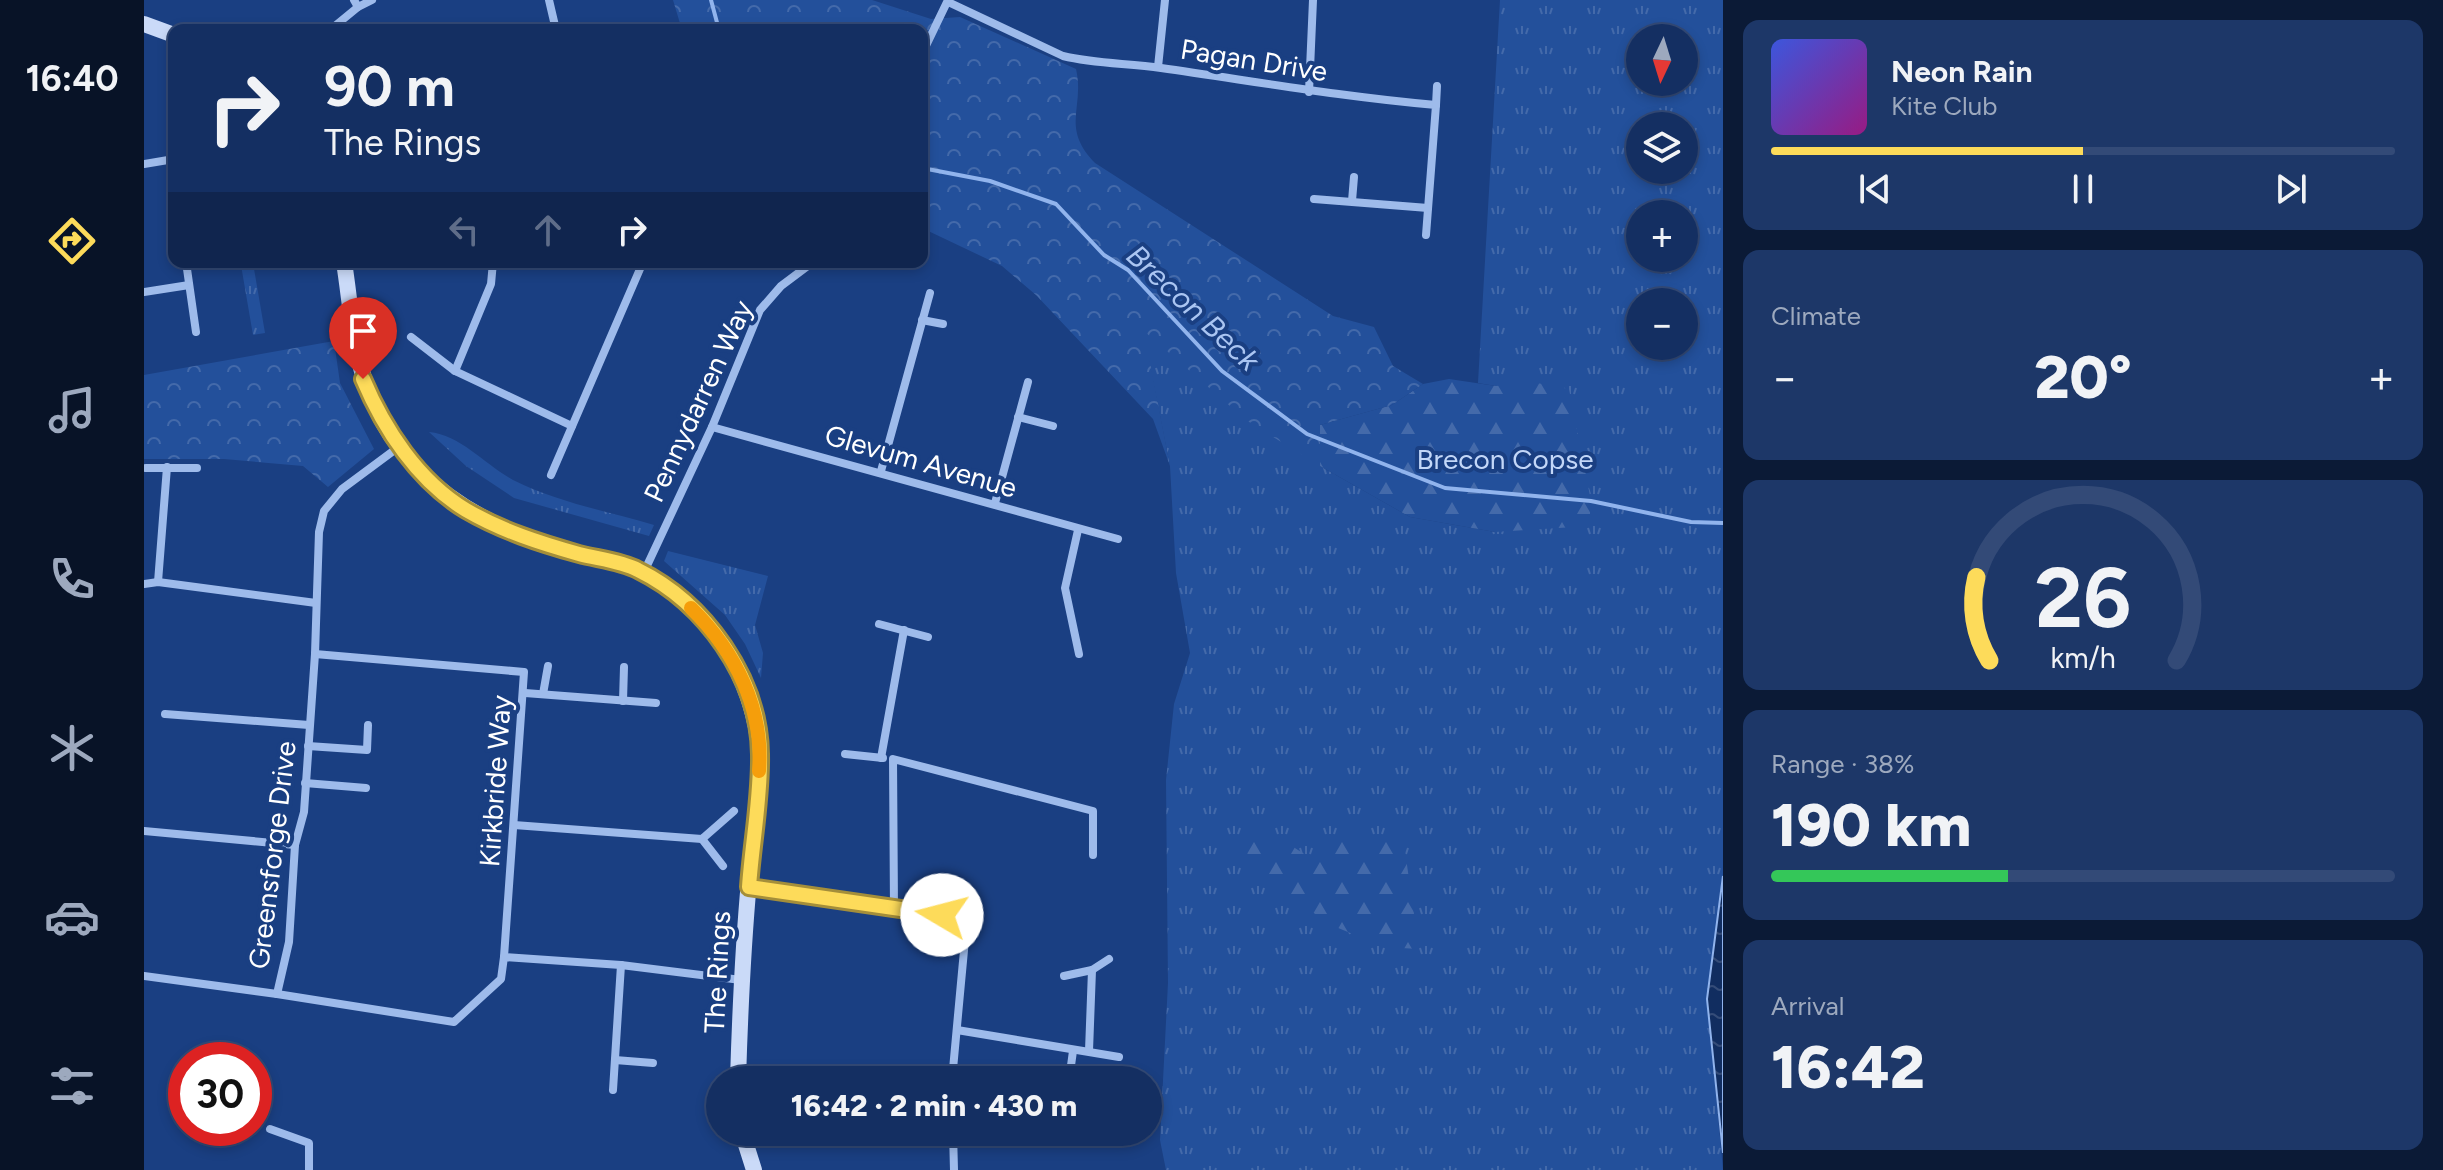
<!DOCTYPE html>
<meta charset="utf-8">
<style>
:root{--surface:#142f62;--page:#1d3768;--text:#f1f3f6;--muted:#9da9be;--line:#334a77;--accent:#fddb5a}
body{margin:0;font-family:Figtree,sans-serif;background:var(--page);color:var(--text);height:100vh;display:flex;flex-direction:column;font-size:30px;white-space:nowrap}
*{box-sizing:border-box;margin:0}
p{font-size:26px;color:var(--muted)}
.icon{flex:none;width:44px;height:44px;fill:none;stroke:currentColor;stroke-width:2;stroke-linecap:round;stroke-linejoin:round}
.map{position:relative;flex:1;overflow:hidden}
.drawer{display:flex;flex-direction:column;gap:20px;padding:20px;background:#0b1a36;width:720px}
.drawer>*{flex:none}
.top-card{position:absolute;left:24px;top:24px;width:760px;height:244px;border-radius:16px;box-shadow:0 4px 12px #0003,0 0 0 2px var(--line);background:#142f62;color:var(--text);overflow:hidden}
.needle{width:52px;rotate:184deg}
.buttons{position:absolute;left:1482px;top:24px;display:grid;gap:16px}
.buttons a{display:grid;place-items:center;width:72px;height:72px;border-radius:50%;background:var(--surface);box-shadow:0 4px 12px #0003,0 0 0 2px var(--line);font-size:40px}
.speed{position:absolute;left:24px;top:1042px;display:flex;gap:16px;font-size:40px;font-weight:700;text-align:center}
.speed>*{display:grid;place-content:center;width:104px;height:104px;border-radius:50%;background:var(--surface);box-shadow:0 4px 12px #0003,0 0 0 2px var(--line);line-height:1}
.speed .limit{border:12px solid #d22;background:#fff;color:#111}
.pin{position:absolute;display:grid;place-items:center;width:68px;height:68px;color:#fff;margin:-82px -34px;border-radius:50% 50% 50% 0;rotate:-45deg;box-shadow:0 0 8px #0007}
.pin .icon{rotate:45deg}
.me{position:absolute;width:88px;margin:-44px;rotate:278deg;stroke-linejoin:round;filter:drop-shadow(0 0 6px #0008)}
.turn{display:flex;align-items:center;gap:28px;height:168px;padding:0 24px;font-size:36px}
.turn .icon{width:104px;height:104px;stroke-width:2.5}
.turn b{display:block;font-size:56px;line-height:68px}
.lanes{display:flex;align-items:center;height:76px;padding:0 24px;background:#0003;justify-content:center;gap:40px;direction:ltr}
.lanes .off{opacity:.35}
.big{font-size:60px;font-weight:800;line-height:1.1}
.drawer .tile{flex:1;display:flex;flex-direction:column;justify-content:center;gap:12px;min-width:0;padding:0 28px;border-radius:16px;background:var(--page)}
.drawer .dial{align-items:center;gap:0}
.dial svg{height:208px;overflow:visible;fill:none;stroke:var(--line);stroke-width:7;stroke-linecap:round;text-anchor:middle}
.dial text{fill:var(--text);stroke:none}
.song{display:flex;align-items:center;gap:24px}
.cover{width:96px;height:96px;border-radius:12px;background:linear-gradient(135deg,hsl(230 70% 55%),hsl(310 70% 35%))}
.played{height:8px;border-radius:4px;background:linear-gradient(90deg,var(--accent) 50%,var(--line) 50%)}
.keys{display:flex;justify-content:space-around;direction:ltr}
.heat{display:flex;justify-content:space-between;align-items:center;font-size:44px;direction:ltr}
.charge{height:12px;border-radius:6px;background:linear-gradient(90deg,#34c759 38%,var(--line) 0)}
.trip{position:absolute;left:562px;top:1066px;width:456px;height:80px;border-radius:40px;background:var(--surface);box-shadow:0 4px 12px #0003,0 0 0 2px var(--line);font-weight:800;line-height:80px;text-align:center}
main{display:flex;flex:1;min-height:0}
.tab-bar{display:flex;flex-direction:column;width:144px;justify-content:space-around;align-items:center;background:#081327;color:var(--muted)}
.tab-bar .icon{width:56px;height:56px}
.tab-bar .selected{color:var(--accent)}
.tab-bar b{font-size:36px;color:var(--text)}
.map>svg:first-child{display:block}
</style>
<main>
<nav class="tab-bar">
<b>16:40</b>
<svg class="icon selected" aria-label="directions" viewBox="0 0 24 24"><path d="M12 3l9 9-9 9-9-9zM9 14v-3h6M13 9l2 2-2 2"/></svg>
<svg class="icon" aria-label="music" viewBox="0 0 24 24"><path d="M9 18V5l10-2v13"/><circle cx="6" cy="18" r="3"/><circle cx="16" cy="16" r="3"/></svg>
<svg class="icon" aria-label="phone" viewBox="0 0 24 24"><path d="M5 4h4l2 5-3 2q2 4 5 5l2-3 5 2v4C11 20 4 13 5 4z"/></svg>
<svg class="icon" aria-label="climate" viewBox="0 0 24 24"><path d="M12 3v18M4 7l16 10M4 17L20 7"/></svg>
<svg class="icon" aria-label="car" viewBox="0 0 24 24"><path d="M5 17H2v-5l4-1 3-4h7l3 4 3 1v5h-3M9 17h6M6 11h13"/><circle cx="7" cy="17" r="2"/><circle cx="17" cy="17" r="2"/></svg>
<svg class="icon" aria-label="filters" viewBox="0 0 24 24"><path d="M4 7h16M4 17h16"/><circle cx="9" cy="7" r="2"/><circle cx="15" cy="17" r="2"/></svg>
</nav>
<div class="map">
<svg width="1579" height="1170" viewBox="0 0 1579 1170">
<defs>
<pattern id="grass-tufts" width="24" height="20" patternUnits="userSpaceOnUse" patternTransform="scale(2)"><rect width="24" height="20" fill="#23509b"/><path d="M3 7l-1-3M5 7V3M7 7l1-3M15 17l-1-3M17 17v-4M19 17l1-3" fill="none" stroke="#446aaa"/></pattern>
<pattern id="forest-firs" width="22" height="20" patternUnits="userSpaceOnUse" patternTransform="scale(2)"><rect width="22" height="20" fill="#23509b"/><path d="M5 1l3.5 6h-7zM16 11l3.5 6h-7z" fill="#446aaa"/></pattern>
<pattern id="park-crowns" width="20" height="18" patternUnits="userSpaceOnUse" patternTransform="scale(2)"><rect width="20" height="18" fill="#23509b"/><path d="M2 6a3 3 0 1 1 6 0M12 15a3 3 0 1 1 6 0" fill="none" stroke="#446aaa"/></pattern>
<pattern id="water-ripples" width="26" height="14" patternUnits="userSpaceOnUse" patternTransform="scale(2)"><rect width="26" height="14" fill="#112d60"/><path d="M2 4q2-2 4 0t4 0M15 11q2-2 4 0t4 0" fill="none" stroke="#354c78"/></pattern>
</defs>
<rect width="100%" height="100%" fill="#1a3f82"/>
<!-- grass -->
<g fill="url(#grass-tufts)" fill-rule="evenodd">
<path d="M1356 0H1579V876L1563 999 1579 1170H1022L1016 1140 1024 983 1022 780 1030 704 1046 653 1032 573 1026 466 999 330 778 119 1176 425V466L1266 517 1351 532 1352 386 1334 383ZM1496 38H1540V82H1496ZM1496 126H1540V170H1496ZM1496 214H1540V258H1496ZM1496 302H1540V346H1496Z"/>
<path d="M115 262H154L110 269 121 333 109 335 97 265Z"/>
<path d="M285 432C317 435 340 464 369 480 412 502 463 511 510 525L505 536 370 498 322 466Z"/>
<path d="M524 551 624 576 611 625 619 653 617 678 601 644 581 615 520 561Z"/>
</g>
<!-- forest -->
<g fill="url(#forest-firs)">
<path d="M1305 379 1352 386 1393 383 1425 389 1447 501 1445 526 1351 532 1266 517 1176 466V425L1248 405 1279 384Z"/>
<path d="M1192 834 1260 844 1275 949 1240 947 1187 925 1141 893 1105 863 1101 841 1137 839 1171 861Z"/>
</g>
<!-- park -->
<g fill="url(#park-crowns)">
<path d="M529 0H728L787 19 816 17 932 69C941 108 916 127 951 163L1189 316 1230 327 1249 366 1279 384 1248 405 1176 425V466L1102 420 1000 331 1026 466 1009 419 892 295 858 266 778 228V30H538Z"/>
<path d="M190 341 196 383 230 449 184 487 159 466 80 459H0V375Z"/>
</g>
<!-- water -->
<path fill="url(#water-ripples)" stroke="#91b4ed" stroke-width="2" d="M1579 876V1153L1563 999Z"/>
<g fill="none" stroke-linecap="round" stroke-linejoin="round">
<!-- stream -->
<g stroke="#91b4ed" stroke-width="4">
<path d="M567 0 575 30"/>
<path d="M778 168 846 181 912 204 960 255 984 270 1078 371 1163 434 1301 488 1447 501 1547 522 1579 523"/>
</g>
<!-- street -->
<g stroke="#9ebbeb" stroke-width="8">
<path d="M405 0 412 30"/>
<path d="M804 2 919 56C952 64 985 63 1017 68 1109 81 1199 97 1292 105L1282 235"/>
<path d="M214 7 228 0"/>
<path d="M186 30 214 7 210 0"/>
<path d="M778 54 804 0"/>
<path d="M1014 67 1021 0"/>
<path d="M1165 92 1169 0"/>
<path d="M1292 105 1293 86"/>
<path d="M0 164 30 159"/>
<path d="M1170 199 1284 208"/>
<path d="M1208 201 1210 177"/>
<path d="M42 262 52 332"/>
<path d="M0 292 45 285"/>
<path d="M778 320 799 324"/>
<path d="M267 337 311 371 428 426"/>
<path d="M311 371 347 284 349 262"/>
<path d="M874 417 909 426"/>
<path d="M568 427 974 539"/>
<path d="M256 446 198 489 180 511 175 532 171 654 160 812 151 845 145 942 133 994 310 1022 357 979 360 957 477 965 597 980"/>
<path d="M2 468H53"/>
<path d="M737 471 786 293"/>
<path d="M407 475 499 262"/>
<path d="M851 503 884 382"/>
<path d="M934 530 921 588 935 654"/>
<path d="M500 572 568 427 616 310 637 286 669 262"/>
<path d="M14 582 23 467"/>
<path d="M0 584 14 582 172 603"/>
<path d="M735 624 784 637"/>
<path d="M171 654 380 672 360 957"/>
<path d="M381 693 512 703"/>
<path d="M399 694 404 666"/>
<path d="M479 701 480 667"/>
<path d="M21 714 165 725"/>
<path d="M164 746 223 750 224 725"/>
<path d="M701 754 739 758"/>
<path d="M737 758 760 630"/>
<path d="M161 783 222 788"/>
<path d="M370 825 558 839 590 811"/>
<path d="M0 831 151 845"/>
<path d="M558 839 579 866"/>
<path d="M605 887 823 918 808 1080"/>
<path d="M750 908 749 759 949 811V855"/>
<path d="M0 976 133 994"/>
<path d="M920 976 948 970"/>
<path d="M813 1030 975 1057"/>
<path d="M945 1051 948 970 965 959"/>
<path d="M471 1060 509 1063"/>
<path d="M709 1073 808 1071"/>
<path d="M925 1080 929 1051"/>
<path d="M469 1090 477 965"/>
<path d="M126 1129 165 1143V1170"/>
<path d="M809 1132 810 1170"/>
</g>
<!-- secondary -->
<g stroke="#cadaf8" stroke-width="16">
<path d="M0 24 30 35"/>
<path d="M200 262C208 313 209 361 232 409 268 485 341 527 419 549 443 556 473 559 495 570 553 602 595 654 610 718 623 770 610 828 605 881 599 947 596 1013 594 1080"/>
<path d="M598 1132 610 1170"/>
</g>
</g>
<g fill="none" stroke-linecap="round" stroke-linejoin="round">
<!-- route casing -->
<g stroke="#a48e3a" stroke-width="20">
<path id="route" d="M219 379C240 429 274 481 322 510 358 531 396 543 435 554 454 559 477 561 494 570 561 603 615 678 616 754 617 798 608 843 605 887L798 915"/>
</g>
<!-- route -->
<use href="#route" stroke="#fddb5a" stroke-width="14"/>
<!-- slow -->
<path stroke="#f59e0b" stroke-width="14" d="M547 608C591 651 620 709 615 771"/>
</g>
<g text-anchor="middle" stroke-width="8" stroke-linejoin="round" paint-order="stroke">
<!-- street labels -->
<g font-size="28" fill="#fff" stroke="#1a3f82">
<text transform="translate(1110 60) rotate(9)" y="10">Pagan Drive</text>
<text transform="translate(554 401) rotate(-65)" y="10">Pennydarren Way</text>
<text transform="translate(777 461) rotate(16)" y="10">Glevum Avenue</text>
<text transform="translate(351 781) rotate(-86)" y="10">Kirkbride Way</text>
<text transform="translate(128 855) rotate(-83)" y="10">Greensforge Drive</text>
<text transform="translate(573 972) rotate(-87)" y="10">The Rings</text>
</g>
<!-- park labels -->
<g font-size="28" fill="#c3d7f8" stroke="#1a3f82">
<text x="1361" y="469">Brecon Copse</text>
</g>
<!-- water labels -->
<g font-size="30" font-style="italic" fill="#aac5f2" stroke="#1a3f82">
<text transform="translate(1049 308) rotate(43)" y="10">Brecon Beck</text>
</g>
</g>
</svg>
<div class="buttons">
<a><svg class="needle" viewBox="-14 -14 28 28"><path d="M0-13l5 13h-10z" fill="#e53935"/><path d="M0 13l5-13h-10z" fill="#9da9be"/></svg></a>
<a><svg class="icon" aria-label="layers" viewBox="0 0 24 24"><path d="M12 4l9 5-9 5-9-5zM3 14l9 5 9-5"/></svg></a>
<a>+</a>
<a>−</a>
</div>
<div class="speed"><div class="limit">30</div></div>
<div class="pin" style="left:219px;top:379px;background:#d93025"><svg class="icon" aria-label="arrive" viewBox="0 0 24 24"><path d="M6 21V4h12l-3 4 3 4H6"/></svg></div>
<svg class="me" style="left:798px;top:915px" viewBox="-20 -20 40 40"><circle r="19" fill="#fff"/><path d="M0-13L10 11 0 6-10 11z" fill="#fddb5a"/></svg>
<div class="trip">16:42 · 2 min · 430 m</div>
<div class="top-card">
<div class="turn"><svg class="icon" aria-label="right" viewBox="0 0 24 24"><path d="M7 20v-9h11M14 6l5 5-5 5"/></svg><div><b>90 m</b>The Rings</div></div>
<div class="lanes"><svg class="icon off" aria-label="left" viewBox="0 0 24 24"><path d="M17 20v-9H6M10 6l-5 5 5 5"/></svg><svg class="icon off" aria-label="ahead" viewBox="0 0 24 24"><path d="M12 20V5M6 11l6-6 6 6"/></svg><svg class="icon" aria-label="right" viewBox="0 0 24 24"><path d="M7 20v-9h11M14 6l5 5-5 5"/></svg></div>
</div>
</div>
<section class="drawer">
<div class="tile">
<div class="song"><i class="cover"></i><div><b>Neon Rain</b><p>Kite Club</p></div></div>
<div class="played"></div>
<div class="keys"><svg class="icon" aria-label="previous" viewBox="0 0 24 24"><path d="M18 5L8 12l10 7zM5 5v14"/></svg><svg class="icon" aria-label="pause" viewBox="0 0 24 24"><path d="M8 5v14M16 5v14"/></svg><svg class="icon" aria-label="next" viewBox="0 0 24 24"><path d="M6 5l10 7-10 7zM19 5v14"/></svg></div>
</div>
<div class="tile"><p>Climate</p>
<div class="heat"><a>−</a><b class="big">20°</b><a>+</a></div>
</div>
<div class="tile dial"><svg viewBox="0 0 100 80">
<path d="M14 69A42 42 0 1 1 86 69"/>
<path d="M14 69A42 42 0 0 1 9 37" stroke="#fddb5a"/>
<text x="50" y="56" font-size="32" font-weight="700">26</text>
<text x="50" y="72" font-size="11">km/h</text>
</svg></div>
<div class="tile"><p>Range · 38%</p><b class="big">190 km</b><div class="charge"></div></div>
<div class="tile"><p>Arrival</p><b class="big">16:42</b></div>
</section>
</main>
